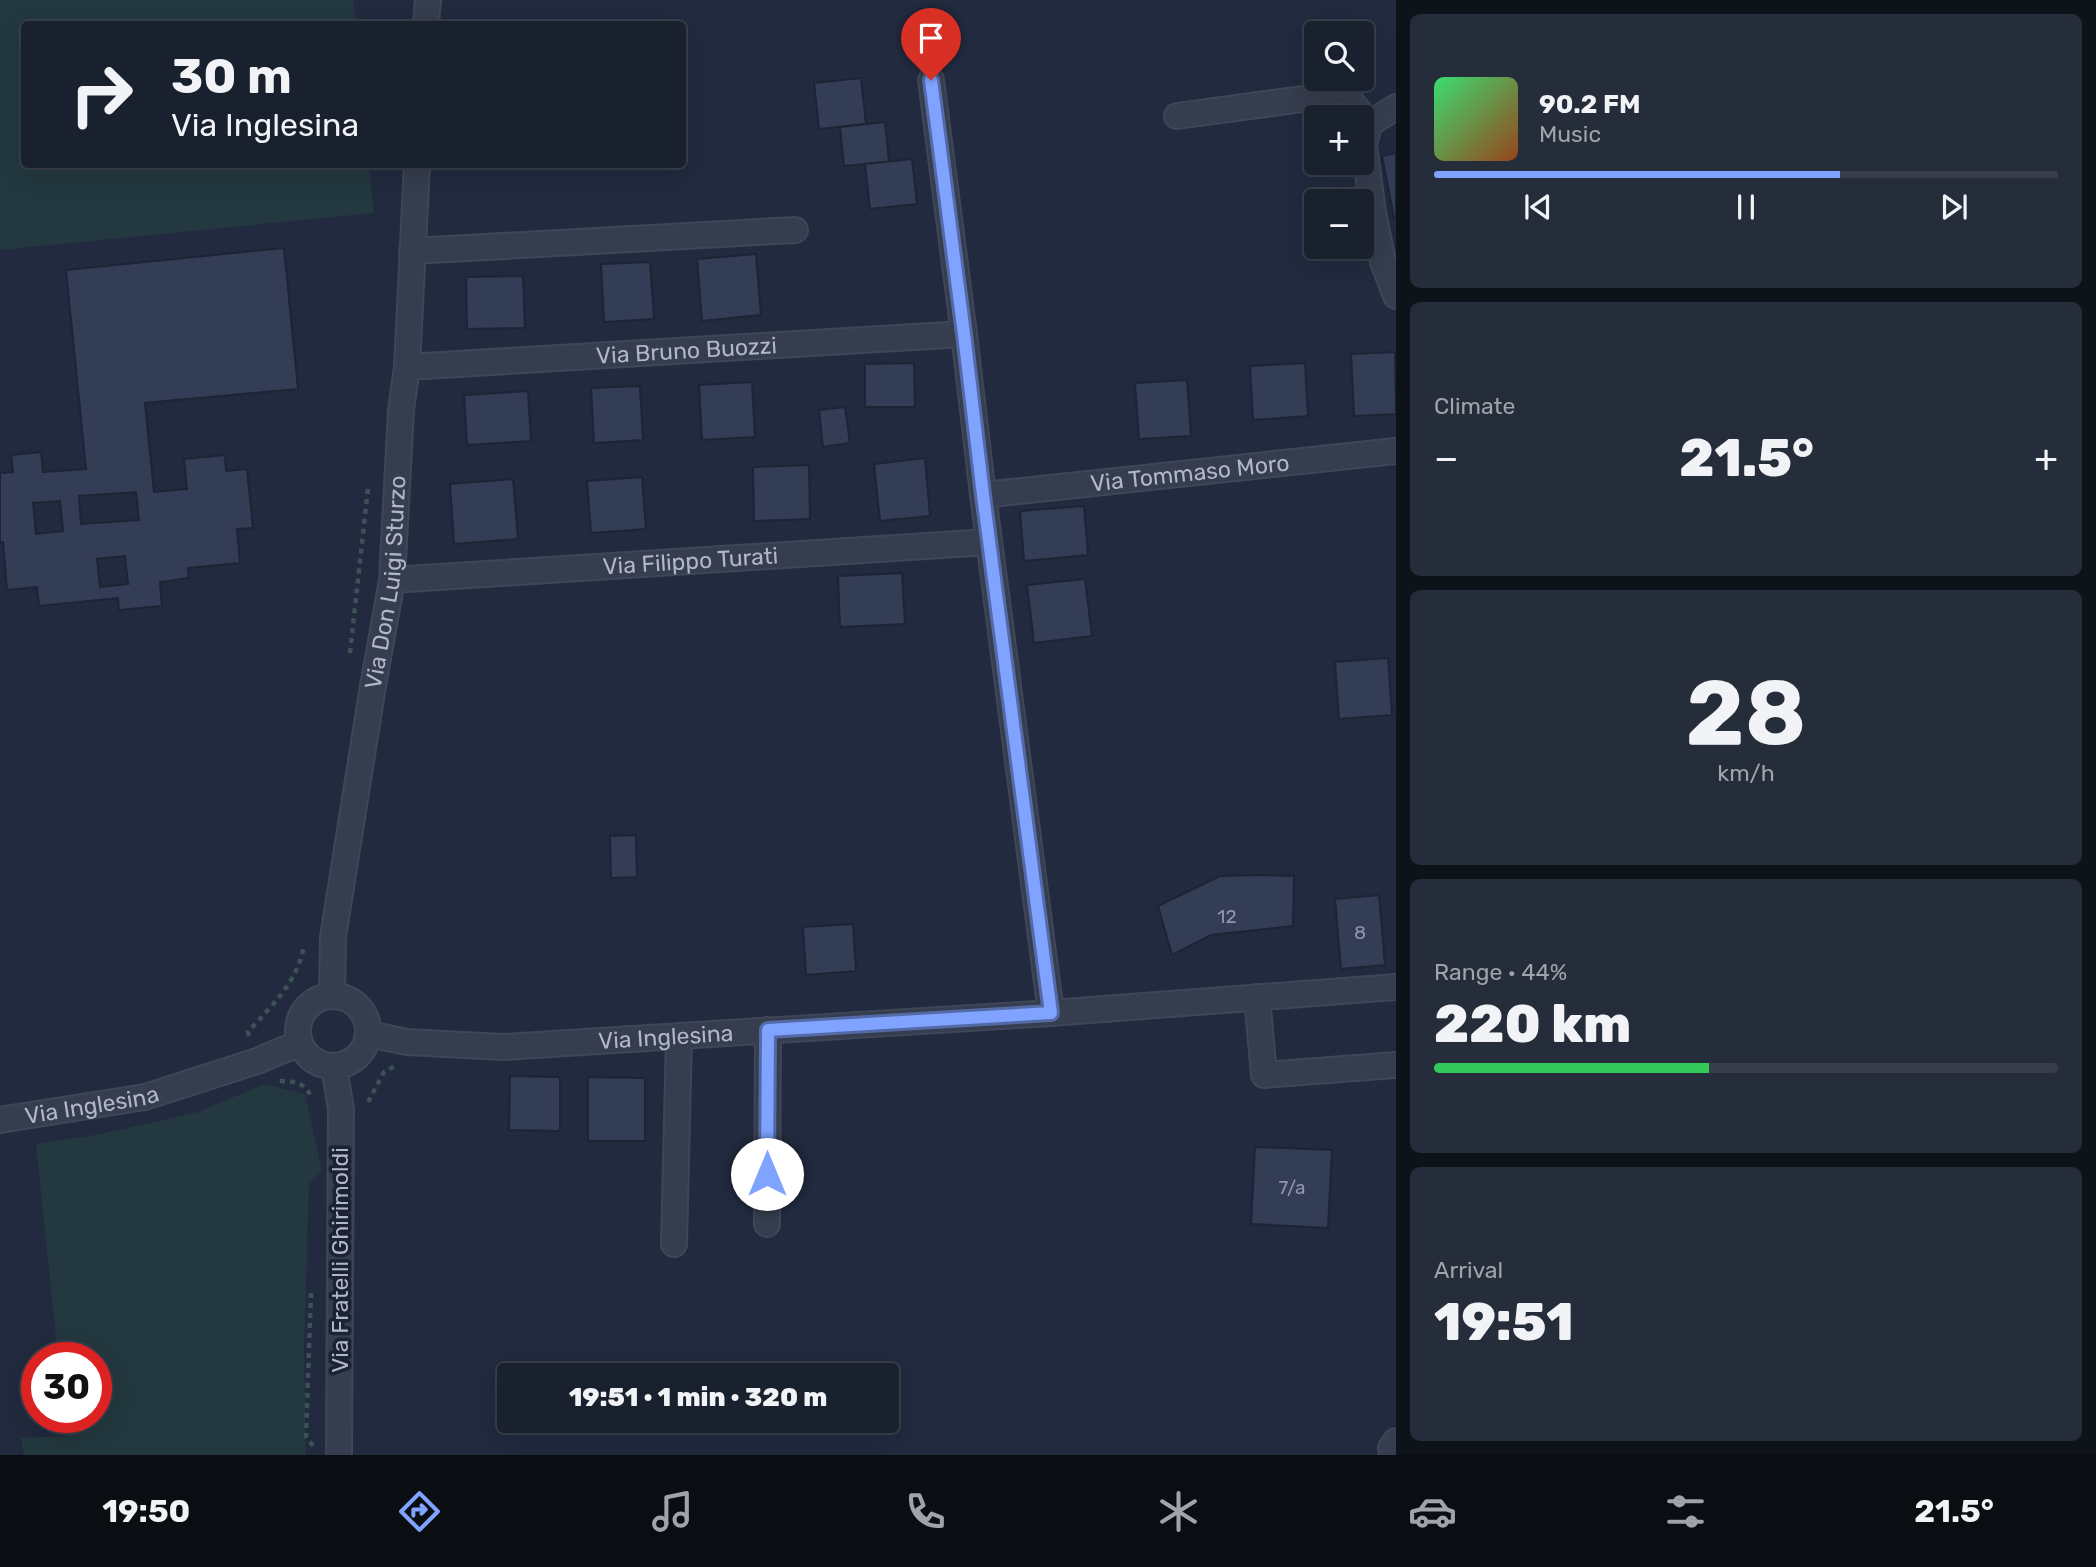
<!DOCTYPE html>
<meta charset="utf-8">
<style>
:root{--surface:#19202e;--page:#262d3a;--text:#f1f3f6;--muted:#9fa3aa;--line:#373e4a;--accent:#80a3ff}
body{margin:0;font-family:Rubik,sans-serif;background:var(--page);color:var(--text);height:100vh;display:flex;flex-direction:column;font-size:26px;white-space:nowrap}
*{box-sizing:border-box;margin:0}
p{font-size:23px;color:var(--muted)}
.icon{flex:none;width:38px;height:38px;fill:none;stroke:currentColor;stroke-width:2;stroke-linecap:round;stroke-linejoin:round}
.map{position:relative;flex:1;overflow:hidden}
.drawer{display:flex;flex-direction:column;gap:14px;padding:14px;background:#0e1219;width:700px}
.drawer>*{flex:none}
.top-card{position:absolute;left:21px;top:21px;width:665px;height:147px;border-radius:7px;box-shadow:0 7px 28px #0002,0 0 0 2px var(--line);background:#19202e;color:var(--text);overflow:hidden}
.controls{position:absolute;left:1304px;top:21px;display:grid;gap:14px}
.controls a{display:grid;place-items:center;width:70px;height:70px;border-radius:7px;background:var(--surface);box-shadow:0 7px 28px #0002,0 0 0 2px var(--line);font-size:35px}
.speed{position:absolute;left:21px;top:1342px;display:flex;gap:14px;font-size:35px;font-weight:700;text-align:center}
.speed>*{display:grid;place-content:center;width:91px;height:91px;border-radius:50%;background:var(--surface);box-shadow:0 7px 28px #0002,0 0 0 2px var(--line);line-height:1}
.speed .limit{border:10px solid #d22;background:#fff;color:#111}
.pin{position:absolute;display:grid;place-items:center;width:60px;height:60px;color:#fff;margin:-72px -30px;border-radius:50% 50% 50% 0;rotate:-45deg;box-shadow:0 0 7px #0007}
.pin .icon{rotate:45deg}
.me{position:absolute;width:77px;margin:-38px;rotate:0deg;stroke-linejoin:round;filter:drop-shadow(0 0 5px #0008)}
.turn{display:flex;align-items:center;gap:24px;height:147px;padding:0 35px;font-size:32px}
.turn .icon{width:91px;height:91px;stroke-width:2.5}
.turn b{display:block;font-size:49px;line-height:60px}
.big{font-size:52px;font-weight:800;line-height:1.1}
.drawer .tile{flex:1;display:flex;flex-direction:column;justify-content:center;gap:10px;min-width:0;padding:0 24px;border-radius:10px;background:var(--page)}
.drawer .dial{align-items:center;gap:0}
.dial b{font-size:91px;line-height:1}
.song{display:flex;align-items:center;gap:21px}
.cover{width:84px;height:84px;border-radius:10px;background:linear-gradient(135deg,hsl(140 70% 55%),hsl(20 70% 35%))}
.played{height:7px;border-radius:4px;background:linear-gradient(90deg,var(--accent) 65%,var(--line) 65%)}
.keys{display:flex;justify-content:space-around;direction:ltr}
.heat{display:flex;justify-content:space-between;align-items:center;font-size:38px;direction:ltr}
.charge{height:10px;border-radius:5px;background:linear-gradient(90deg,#34c759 44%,var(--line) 0)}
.trip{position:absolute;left:497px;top:1363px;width:402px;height:70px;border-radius:7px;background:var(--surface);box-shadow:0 7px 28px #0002,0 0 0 2px var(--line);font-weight:800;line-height:70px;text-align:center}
.menu{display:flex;height:112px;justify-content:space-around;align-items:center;background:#0a0d12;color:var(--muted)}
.menu .icon{width:49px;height:49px}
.menu .active{color:var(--accent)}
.menu b{font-size:32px;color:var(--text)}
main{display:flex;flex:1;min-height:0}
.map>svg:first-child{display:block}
</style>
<main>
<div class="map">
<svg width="1396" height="1455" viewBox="0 0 1396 1455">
<rect width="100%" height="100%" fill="#212a3e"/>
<!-- green -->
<g fill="#23393f">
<path d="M0 0H353L356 24H24V164L369 165 374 213 0 250Z"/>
<path d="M264 1084 305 1094 322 1171 309 1184 304 1350 306 1455H24L21 1438 66 1436 65 1418H96V1358H58L36 1144 101 1134 198 1112Z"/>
</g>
<!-- building -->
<g fill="#333d55" stroke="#1c2435" stroke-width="2" fill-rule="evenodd">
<path d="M861 78 866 124 819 129 814 83Z"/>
<path d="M885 122 889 162 844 166 840 127Z"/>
<path d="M1396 153V218H1394L1382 156Z"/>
<path d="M912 159 917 204 870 209 865 164Z"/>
<path d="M284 248 298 389 145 403 154 492 187 489 184 459 225 455 226 471 247 469 253 528 237 529 240 563 188 568 189 578 160 582 162 606 119 610 118 598 39 606 37 587 7 590 3 542H0V473L13 472 11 455 41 452 43 472 86 469 66 270ZM136 492 139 520 81 524 79 496ZM60 501 63 531 36 534 33 503ZM125 556 128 584 100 587 97 559Z"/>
<path d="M756 254 761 315 702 321 697 259Z"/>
<path d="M650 262 654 319 604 322 601 264Z"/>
<path d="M523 276 525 328 467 329 466 277Z"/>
<path d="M1395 352 1396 414 1354 416 1351 354Z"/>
<path d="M914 363 915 407H865V364Z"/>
<path d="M1305 363 1308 416 1253 420 1250 366Z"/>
<path d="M1187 380 1191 436 1139 439 1135 383Z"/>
<path d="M752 382 755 437 702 440 699 385Z"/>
<path d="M640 386 643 440 594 443 591 388Z"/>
<path d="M528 391 531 441 467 445 464 395Z"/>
<path d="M845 407 850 443 823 447 819 410Z"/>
<path d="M925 458 930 516 880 521 874 464Z"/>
<path d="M809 465 810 519 754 521 753 467Z"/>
<path d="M642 477 646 529 591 533 587 481Z"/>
<path d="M513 479 518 539 454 544 450 484Z"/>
<path d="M1084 506 1088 555 1024 561 1020 511Z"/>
<path d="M902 573 905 624 840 627 838 576Z"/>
<path d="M1085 579 1092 636 1034 643 1027 585Z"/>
<path d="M1388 658 1392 715 1339 719 1335 662Z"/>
<path d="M636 835 637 877 611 878 610 836Z"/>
<path d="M1260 875 1294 876 1293 926 1211 935 1172 955 1158 906 1220 876Z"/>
<path d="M1379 895 1385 965 1341 969 1335 899Z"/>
<path d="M853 924 856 971 806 975 803 927Z"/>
<path d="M510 1076 560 1077V1131L509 1130Z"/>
<path d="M588 1077 645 1078V1141H588Z"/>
<path d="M1255 1147 1332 1150 1328 1228 1251 1224Z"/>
</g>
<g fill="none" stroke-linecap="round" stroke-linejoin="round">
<!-- minor casing -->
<g stroke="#3e4657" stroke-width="28">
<g id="minor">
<path d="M426 24 428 0"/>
<path d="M931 80 964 334 983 495 1051 1013"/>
<path d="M1396 107 1369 124 1364 145 1373 212 1383 262 1396 296"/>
<path d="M1177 116 1325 96 1350 100 1369 124"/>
<path d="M412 251 795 230"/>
<path id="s1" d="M407 367 964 334"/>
<path id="s2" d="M983 495 1396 451"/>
<path id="s3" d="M392 580 989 542"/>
<path id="s4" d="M332 996 333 937 373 686 392 580 401 410 407 367 417 164"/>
<circle cx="333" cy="1031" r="35"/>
<path d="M1257 997 1264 1075 1396 1065"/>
<path id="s5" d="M368 1034 407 1042 503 1047 1051 1013 1396 987"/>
<path d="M334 1067 341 1109 339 1455"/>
<path id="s6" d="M0 1120 145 1097 257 1061 300 1043"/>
<path d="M767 1224 768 1030"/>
<path d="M674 1244 679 1036"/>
<path d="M1392 1455 1391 1448 1396 1441"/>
</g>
</g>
<!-- path -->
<g stroke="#3c5257" stroke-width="4.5" stroke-dasharray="5 5" stroke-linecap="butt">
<path d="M350 653 368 488"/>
<path d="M249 1036 248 1032C272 1005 298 982 304 945"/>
<path d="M280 1081C292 1081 307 1083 310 1096"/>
<path d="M368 1102 384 1072 395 1066"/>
<path d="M311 1293 306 1436 313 1446"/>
</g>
<!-- minor -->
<use href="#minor" stroke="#353d4e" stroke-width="24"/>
</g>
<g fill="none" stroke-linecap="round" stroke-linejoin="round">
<!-- route casing -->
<g stroke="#536aa6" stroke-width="18">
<path id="route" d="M767 1174 768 1030 1051 1013 983 495 964 334 931 80"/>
</g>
<!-- route -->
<use href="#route" stroke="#80a3ff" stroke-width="12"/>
</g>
<g text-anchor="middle" stroke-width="7" stroke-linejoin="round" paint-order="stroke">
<!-- number labels -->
<g font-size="19" fill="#9096ab">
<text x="1227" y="923">12</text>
<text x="1360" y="939">8</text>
<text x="1292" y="1194">7/a</text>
</g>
<!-- street labels -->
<g font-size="23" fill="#b1b7ca" stroke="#1a2233">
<text dy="8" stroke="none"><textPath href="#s1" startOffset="280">Via Bruno Buozzi</textPath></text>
<text dy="8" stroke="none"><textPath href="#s2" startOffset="208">Via Tommaso Moro</textPath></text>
<text dy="8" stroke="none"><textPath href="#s3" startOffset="299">Via Filippo Turati</textPath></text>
<text dy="8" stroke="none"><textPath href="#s4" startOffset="418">Via Don Luigi Sturzo</textPath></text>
<text dy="8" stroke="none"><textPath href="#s5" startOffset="299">Via Inglesina</textPath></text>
<text dy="8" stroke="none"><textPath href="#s6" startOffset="93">Via Inglesina</textPath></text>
<text transform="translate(340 1260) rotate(-90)" y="8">Via Fratelli Ghirimoldi</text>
</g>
</g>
</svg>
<div class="controls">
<a><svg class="icon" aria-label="search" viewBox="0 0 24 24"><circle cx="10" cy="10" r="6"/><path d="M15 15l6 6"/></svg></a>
<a>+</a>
<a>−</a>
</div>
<div class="speed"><div class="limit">30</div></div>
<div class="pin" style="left:931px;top:80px;background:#d93025"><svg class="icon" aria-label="arrive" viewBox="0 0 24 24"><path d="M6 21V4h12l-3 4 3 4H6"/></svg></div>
<svg class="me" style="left:767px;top:1174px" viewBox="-20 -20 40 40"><circle r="19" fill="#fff"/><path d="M0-13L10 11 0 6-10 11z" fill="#80a3ff"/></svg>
<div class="trip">19:51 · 1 min · 320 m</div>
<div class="top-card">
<div class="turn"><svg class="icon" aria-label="right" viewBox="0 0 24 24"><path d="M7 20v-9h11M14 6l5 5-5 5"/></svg><div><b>30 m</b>Via Inglesina</div></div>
</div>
</div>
<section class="drawer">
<div class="tile">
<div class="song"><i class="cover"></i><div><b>90.2 FM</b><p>Music</p></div></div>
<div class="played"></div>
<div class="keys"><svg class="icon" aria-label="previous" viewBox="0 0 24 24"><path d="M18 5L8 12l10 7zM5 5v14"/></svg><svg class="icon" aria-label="pause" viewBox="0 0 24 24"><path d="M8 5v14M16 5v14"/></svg><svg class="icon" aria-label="next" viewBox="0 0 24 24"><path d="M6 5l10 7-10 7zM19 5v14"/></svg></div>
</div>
<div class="tile"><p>Climate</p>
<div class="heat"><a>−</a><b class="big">21.5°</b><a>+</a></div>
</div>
<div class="tile dial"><b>28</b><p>km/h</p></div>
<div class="tile"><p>Range · 44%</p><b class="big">220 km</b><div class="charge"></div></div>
<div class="tile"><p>Arrival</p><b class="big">19:51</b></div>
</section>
</main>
<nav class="menu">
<b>19:50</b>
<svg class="icon active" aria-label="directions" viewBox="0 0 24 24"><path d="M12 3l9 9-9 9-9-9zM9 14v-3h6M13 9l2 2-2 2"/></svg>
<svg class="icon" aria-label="music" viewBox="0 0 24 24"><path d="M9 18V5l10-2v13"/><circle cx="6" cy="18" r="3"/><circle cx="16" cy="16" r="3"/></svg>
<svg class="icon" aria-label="phone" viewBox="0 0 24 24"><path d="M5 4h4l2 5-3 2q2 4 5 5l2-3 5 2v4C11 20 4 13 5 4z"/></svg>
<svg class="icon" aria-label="climate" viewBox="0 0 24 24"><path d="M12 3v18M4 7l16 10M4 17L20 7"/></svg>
<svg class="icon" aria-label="car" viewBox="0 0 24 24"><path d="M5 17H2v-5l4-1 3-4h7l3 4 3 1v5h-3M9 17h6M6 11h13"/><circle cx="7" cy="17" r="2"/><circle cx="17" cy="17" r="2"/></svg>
<svg class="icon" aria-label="filters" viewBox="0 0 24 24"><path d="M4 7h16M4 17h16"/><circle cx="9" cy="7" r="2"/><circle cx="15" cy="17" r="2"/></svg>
<b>21.5°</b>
</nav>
